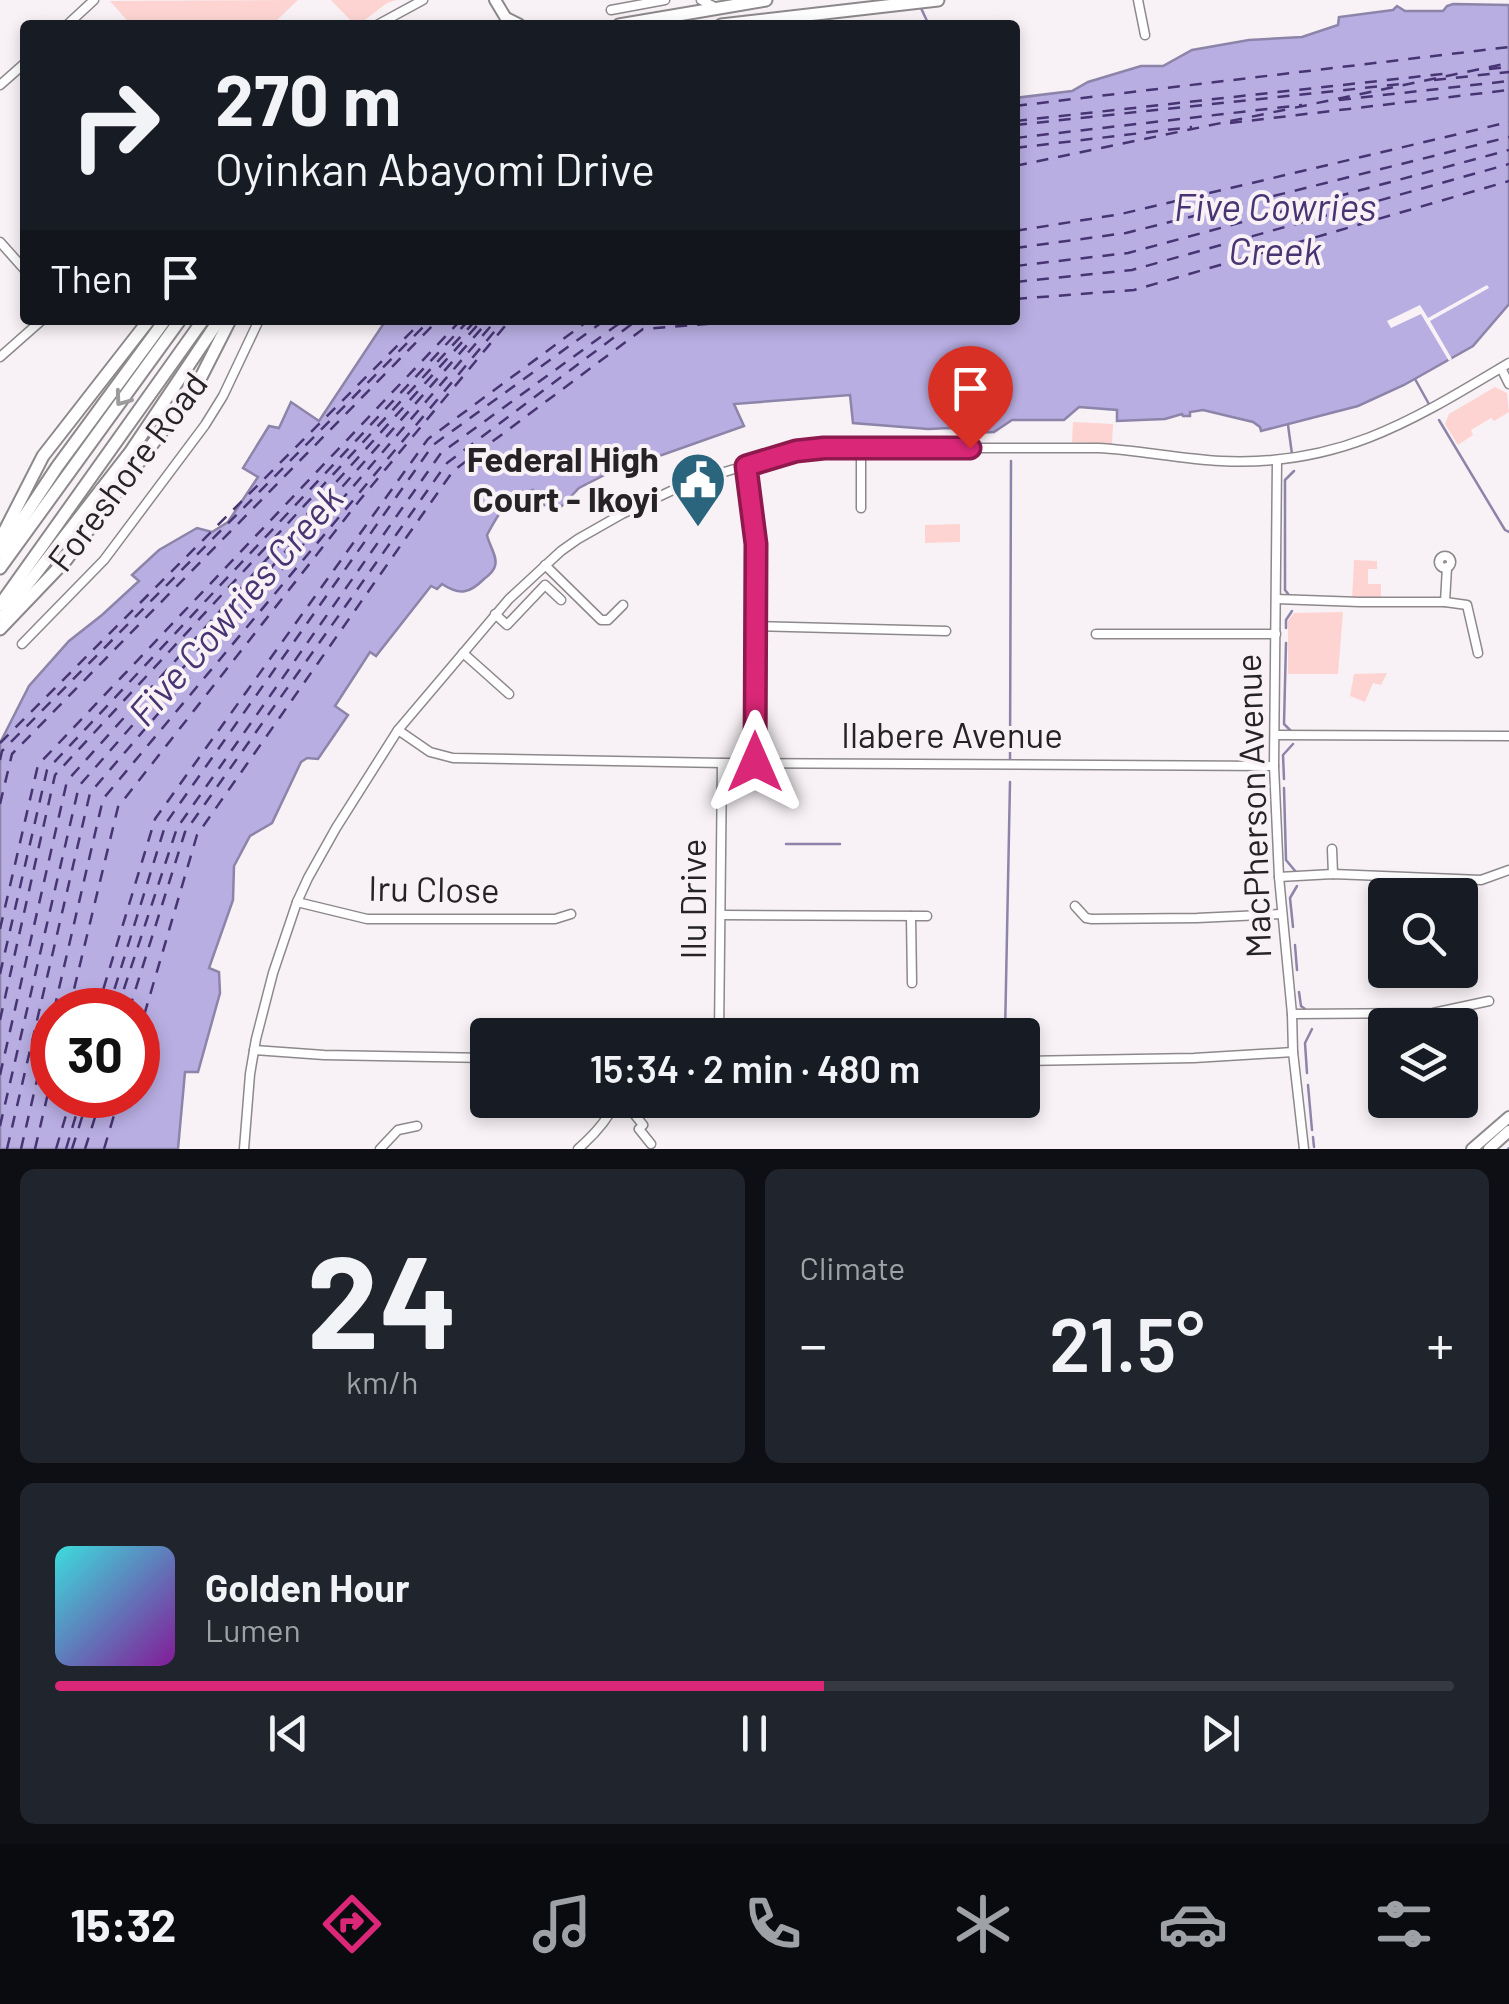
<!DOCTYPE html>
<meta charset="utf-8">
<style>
:root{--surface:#171b24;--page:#20242c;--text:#f1f3f6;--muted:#9ea1a6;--line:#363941;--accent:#db2777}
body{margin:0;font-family:Barlow,sans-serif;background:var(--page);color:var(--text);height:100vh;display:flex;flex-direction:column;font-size:38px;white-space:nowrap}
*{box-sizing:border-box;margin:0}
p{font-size:32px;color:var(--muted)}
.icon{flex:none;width:55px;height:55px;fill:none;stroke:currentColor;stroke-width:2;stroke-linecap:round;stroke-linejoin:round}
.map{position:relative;height:1149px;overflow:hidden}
.side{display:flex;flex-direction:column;gap:20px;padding:20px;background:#0d0f14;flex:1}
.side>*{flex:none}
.top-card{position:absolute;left:20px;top:20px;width:1000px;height:305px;border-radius:10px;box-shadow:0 5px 15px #0003;background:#171b24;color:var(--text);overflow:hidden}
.fabs{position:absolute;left:1368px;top:878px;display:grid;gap:20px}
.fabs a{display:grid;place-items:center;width:110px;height:110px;border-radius:10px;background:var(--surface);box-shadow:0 5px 15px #0003;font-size:50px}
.speed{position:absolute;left:30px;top:988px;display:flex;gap:20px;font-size:50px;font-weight:700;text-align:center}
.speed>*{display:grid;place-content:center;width:130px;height:130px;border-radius:50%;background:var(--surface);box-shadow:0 5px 15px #0003;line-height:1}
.speed .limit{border:15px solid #d22;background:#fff;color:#111}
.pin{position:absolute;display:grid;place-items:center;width:85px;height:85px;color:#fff;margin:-102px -42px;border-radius:50% 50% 50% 0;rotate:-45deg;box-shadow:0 0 10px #0007}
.pin .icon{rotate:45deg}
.me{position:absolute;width:110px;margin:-55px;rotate:0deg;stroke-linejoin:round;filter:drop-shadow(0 0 8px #0008)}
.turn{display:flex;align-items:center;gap:35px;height:210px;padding:0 30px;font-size:45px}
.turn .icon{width:130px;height:130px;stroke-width:2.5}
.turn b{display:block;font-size:70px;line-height:85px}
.then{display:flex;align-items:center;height:95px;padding:0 30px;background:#0003;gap:20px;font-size:38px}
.big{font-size:75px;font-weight:600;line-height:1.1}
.side .tile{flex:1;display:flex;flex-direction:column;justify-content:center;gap:15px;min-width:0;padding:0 35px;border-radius:15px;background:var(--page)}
.side .dial{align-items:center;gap:0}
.dial b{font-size:130px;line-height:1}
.song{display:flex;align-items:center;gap:30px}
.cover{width:120px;height:120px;border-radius:15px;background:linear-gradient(135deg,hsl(180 70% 55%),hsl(290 70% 35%))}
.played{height:10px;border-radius:5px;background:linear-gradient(90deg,var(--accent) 55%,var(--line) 55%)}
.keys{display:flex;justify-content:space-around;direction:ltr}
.heat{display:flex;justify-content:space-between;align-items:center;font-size:55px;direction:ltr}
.side .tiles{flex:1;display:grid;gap:20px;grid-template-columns:1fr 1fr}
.tile:last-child{grid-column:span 2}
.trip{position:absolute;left:470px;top:1018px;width:570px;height:100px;border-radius:10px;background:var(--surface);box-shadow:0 5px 15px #0003;font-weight:600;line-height:100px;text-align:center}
.dock{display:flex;height:160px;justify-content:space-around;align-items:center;background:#090b0e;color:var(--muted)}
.dock .icon{width:70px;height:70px}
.dock .current{color:var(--accent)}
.dock b{font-size:45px;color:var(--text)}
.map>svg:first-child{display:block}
</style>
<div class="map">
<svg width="1509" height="1149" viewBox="0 0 1509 1149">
<rect width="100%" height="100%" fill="#f8f2f6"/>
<!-- green -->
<g fill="#fdd4d1">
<path d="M298 0 276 21 279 25H131L110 1Z"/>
<path d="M331 0H396L387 3 358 25H355Z"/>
<path d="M1495 387 1507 393 1509 412 1494 421 1491 418 1471 430 1473 435 1458 445 1445 424 1449 414Z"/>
<path d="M1073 422 1113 424 1112 444 1072 442Z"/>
<path d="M960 524V542L925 543V525Z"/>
<path d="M1354 560 1377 561V569H1368V584H1381V600H1352Z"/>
<path d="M1343 612 1338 674H1288V621L1294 613Z"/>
<path d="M1387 673 1381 685 1373 683 1365 702 1350 696 1354 674Z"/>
</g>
<!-- water -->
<path fill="#b9aee2" stroke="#8d84a9" stroke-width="2.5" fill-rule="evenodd" d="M1453 4 1509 5V304L1473 346 1404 385 1358 406 1261 431 1260 427 1253 422 1203 410 1190 412V416H1183L1182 414 1165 419 1117 421V410L1079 407 1064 420H1012L994 432 972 433 950 428 928 429 853 423 850 395 734 404 744 426 631 466 624 465 579 488 560 508 544 505 533 490C507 498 499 512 487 535 489 545 498 557 495 566 494 571 488 576 484 579 470 593 460 596 442 584L437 589 431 586 376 656 370 652 335 706 348 715 318 759 307 758 301 762 272 823 250 836 234 866 233 900 209 968 219 972 220 993 198 1072H185L178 1149H0V743L29 686 69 641 102 615 139 581 132 575 159 550 197 528 212 532 228 522 258 477 243 468 269 426 279 428 291 402 319 421 386 320H1015V98L1072 91 1088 82 1141 66H1163L1192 50 1249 40 1302 37 1338 25 1339 17 1393 10 1397 6 1405 11H1443L1447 6ZM52 1010H138V1095H52Z"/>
<!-- pier -->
<path fill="#f8f2f6" d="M1487 285 1489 288 1430 321 1452 359 1449 361 1421 314 1391 328 1387 321 1420 305 1428 318Z"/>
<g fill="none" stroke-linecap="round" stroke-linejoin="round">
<!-- stream -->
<g stroke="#8d84a9" stroke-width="2.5">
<path d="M920 6 928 23"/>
<path d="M1415 379 1430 406"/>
<path d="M1439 420 1505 530 1509 532"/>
<path d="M1288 425 1292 454"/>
<path d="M1289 595 1285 590V480L1294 471"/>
<path d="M1286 628V620L1292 611"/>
<path d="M1286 643 1284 724 1291 731"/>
<path d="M1010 761 1011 461"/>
<path d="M1284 779 1283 755 1293 744"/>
<path d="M1284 788 1286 860 1296 872"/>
<path d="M786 844H840"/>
<path d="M1293 927 1290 898 1297 886"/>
<path d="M1295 945 1297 970"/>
<path d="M1299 992 1301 1006 1305 1009"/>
<path d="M1005 1035 1010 782"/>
<path d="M1307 1073 1305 1043 1312 1029"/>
<path d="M1308 1085 1312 1130"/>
<path d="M1313 1137 1314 1147"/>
<path d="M1508 1149 1509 1148"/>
</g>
<!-- ferry -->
<g stroke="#473473" stroke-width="2.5" stroke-dasharray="12 10" stroke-linecap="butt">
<path d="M1489 69 1509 67"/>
<path d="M1434 80 1509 72"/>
<path d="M1339 100 1509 81"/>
<path d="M1015 106 1509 47"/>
<path d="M1015 121 1451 73"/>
<path d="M1230 123 1509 90"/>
<path d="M1015 125 1401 84"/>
<path d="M1015 138 1302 105"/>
<path d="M1015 148 1192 127"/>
<path d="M1015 166 1509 63"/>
<path d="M1015 231 1121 214 1509 122"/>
<path d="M1015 248 1126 233 1509 137"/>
<path d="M1015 266 1128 253 1509 150"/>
<path d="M1015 282 1132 270 1509 164"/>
<path d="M1015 299 1134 290 1509 181"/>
<path d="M0 743 423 320"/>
<path d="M0 760 2 751 430 320"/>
<path d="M0 804 12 754 438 320"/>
<path d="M0 929 38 765 461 320"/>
<path d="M0 974 47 770 469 320"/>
<path d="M54 1010 103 799 504 320"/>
<path d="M69 1010 118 807 359 501 510 320"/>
<path d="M97 1010 155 819 428 439 589 320"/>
<path d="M108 1010 166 823 433 445 605 320"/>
<path d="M117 1010 177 828 441 453 624 320"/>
<path d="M129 1010 185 832 447 463 637 320"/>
<path d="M0 1020 55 775 476 320"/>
<path d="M138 1036 197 835 453 471 643 329 755 320"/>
<path d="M0 1075 67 781 482 320"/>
<path d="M0 1126 79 786 489 320"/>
<path d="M7 1149 90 793 496 320"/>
<path d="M21 1149 52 1015"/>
<path d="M35 1149 52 1076"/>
<path d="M56 1149 72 1095"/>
<path d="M66 1149 82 1095"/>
<path d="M72 1149 89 1095"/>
<path d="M85 1149 102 1095"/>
<path d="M104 1149 120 1095"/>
</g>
<!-- minor casing -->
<g stroke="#8d888c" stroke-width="11">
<g id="minor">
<path d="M701 0 715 7"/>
<path d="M1138 0 1145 35"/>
<path d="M611 10 665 0"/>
<path d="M67 25 94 0"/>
<path d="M377 25 423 0"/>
<path d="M0 85 25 63"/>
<path d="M0 242 25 270"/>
<path d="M0 357 42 320"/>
<path d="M1501 368 1509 384"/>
<path d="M1277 460 1274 766 1279 877 1292 1014 1293 1052 1304 1149"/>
<path d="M746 465 755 545V763"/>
<path d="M861 508V448"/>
<circle cx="1445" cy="562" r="6"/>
<path d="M545 565 601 620H608L623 605"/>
<path d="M1276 599 1360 602H1445L1467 605 1478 653"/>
<path d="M1445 602 1447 567"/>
<path d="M495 614 507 625 545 585 561 600"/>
<path d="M755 626 946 631"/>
<path d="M1096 634H1276"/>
<path d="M22 644 104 560 205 425 223 396 259 320"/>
<path d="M463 653 509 694"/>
<path d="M398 730 430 752 453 758 722 763 1274 766"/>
<path d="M1275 735 1509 736"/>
<path d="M1332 849 1333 874"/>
<path d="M1279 877 1333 874 1481 880 1509 870"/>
<path d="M1413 878 1416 895"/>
<path d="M297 902 367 919H555L571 914"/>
<path d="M1075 906 1086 918 1092 919 1197 918 1282 914"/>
<path d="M721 915 927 916"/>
<path d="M911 916 912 983"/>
<path d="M1292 1014 1433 1013 1489 1001"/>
<path d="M719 1035 722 763"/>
<path d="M254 1050 324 1055 488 1058"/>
<path d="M1022 1061 1194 1058 1293 1052"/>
<path d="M623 1100 643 1125 639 1129 651 1144"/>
<path d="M244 1149 250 1074 256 1039 273 973 297 902 308 878 336 828 398 730 509 599 561 551 578 539 622 514 690 482 796 451 823 448H1098C1139 450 1180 459 1221 461 1339 467 1412 421 1509 363"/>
<path d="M380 1149 398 1130 417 1126"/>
<path d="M578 1149C594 1135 608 1120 617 1100"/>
</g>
</g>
<!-- major casing -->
<g stroke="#8d888c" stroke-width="14">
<g id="major">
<path d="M495 0 510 25"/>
<path d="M1472 1149 1509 1117"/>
<path d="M1489 1149 1509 1131"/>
</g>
</g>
<!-- highway casing -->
<g stroke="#8d888c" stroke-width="15">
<g id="highway">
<path d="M507 19 519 25"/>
<path d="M619 25 766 0"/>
<path d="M721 25 938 0"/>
<path d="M0 540 43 456 149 320"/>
<path d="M0 553 57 467 165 320"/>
<path d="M0 568 180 320"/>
<path d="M0 605 203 320"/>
<path d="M3 616 131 451 219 320"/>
<path d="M0 629 66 560 198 383 230 320"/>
</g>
</g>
<!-- minor -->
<use href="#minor" stroke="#fff" stroke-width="8"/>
<!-- major -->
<use href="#major" stroke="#fff" stroke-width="10"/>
<!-- highway -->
<use href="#highway" stroke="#fff" stroke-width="11"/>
</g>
<!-- one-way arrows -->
<defs><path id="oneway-chevron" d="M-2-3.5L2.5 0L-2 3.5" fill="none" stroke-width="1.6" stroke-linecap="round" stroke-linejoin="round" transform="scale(2.5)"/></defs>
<use stroke="#9d9c9d" href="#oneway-chevron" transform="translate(122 399) rotate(126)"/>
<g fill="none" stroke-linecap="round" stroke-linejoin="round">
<!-- route casing -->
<g stroke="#8e194d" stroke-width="25">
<path id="route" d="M755 762 756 544 746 466 796 451 824 448H970"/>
</g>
<!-- route -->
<use href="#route" stroke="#db2777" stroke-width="18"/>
</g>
<!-- icons -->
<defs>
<g id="civic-pin" transform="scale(2.875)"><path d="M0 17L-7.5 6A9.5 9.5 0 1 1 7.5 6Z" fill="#2a657d" stroke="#f8f2f6"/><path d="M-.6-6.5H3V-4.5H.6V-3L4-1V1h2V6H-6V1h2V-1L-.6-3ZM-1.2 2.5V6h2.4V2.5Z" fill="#fff"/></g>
</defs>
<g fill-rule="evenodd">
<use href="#civic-pin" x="698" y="480"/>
</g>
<g text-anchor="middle" stroke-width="8" stroke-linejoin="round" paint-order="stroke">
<!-- poi labels -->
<g font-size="35" font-weight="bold" fill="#252325" stroke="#f8f2f6" text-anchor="end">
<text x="659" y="472">Federal High<tspan x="659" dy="40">Court - Ikoyi</tspan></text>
</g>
<!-- street labels -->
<g font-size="35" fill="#252325" stroke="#f8f2f6">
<text transform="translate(128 472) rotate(-53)" y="12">Foreshore Road</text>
<text x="952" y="748">Ilabere Avenue</text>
<text transform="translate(1254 806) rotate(-92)" y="12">MacPherson Avenue</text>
<text transform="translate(434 890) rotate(1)" y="12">Iru Close</text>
<text transform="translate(694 899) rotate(-90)" y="12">Ilu Drive</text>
</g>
<!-- water labels -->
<g font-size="38" font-style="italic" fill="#473473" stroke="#f8f2f6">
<text x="1275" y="221">Five Cowries<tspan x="1275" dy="44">Creek</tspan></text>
<text transform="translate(236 606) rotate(-49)" y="13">Five Cowries Creek</text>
</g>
</g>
</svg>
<div class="fabs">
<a><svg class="icon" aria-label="search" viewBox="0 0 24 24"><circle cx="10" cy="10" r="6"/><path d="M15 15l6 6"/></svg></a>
<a><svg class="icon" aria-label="layers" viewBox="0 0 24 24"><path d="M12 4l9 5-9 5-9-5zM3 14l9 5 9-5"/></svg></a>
</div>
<div class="speed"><div class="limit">30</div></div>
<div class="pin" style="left:970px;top:448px;background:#d93025"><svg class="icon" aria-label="arrive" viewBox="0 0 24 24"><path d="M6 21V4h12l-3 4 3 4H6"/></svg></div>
<svg class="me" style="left:755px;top:762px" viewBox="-20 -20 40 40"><path d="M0-17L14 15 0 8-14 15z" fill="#db2777" stroke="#fff" stroke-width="4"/></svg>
<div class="trip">15:34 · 2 min · 480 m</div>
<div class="top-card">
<div class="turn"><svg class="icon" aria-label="right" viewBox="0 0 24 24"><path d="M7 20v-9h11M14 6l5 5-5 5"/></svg><div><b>270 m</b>Oyinkan Abayomi Drive</div></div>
<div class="then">Then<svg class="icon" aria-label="arrive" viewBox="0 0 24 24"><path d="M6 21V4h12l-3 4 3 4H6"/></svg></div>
</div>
</div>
<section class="side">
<div class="tiles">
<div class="tile dial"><b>24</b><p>km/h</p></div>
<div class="tile"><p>Climate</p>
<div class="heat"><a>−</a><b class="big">21.5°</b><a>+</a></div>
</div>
<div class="tile">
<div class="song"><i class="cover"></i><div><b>Golden Hour</b><p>Lumen</p></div></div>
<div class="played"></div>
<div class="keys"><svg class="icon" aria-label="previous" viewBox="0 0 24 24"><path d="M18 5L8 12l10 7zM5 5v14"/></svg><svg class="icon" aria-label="pause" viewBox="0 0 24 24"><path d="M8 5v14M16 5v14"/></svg><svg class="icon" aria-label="next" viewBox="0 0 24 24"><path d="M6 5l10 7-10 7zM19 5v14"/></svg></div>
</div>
</div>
</section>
<nav class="dock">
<b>15:32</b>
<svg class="icon current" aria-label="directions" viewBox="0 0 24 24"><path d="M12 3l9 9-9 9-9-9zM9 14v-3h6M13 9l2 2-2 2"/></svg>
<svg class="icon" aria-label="music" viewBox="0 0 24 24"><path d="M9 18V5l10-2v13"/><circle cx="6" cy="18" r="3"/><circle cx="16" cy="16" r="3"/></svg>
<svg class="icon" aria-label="phone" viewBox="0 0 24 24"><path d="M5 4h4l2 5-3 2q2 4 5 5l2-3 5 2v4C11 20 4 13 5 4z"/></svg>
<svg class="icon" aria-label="climate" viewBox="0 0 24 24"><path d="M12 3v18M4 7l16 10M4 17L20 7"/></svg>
<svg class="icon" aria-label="car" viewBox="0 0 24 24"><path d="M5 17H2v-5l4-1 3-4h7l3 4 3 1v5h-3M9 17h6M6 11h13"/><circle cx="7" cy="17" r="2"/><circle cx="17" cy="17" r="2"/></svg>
<svg class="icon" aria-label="filters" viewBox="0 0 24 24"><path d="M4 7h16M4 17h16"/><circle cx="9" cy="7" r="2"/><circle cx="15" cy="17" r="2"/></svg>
</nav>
